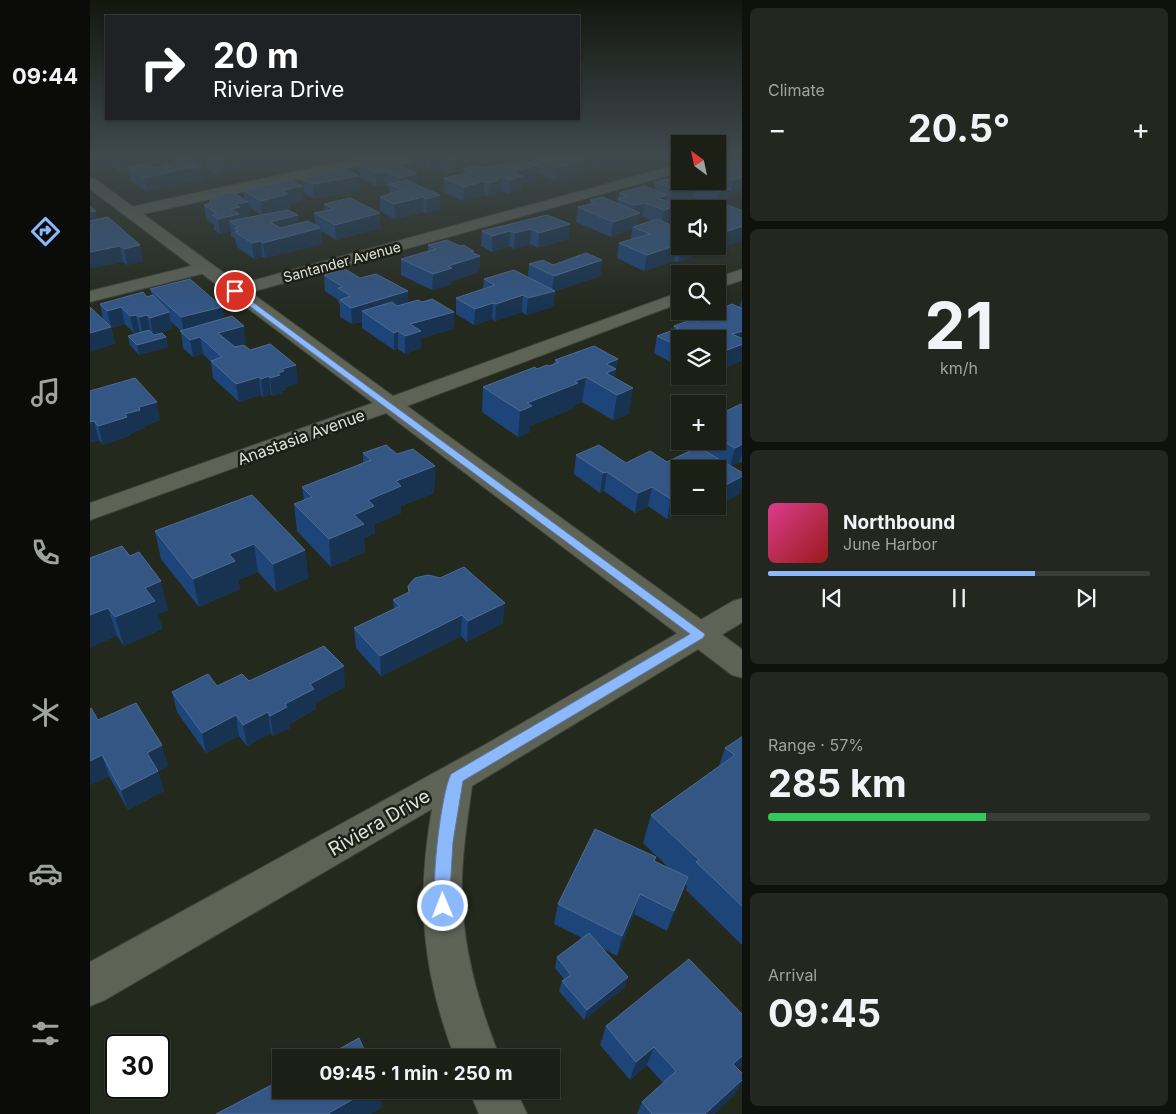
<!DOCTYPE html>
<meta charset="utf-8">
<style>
:root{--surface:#1b1f16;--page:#24271f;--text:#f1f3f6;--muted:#a0a2a1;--line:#393d35;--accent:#8cb9fc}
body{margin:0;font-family:Inter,sans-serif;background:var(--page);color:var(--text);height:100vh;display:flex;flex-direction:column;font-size:19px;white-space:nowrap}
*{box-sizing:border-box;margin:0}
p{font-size:16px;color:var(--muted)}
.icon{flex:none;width:28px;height:28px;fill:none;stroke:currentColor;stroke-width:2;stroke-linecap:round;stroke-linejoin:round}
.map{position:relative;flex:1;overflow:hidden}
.panel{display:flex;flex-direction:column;gap:8px;padding:8px;background:#0f110c;width:434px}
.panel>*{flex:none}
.hud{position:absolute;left:15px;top:15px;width:475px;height:105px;border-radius:0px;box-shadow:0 1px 4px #0004,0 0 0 1px var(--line);background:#202124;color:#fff;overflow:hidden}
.needle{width:32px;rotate:327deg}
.buttons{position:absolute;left:581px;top:135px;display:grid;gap:10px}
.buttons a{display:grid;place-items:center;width:55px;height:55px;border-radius:0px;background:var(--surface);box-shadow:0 1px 4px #0004,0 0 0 1px var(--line);font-size:25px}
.speed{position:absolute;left:15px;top:1034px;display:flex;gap:10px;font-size:25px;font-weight:700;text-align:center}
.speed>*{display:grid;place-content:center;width:65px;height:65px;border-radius:50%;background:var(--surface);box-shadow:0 1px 4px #0004,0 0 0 1px var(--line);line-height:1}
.speed .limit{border:2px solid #111;border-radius:8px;background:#fff;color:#111}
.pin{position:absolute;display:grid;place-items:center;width:42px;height:42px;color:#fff;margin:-21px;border:2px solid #fff;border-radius:50%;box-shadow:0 1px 5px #0007}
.me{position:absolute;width:55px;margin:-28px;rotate:359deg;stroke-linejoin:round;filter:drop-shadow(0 0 4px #0008)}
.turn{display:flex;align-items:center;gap:18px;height:105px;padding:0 25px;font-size:22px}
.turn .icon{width:65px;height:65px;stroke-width:2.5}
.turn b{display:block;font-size:35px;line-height:42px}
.big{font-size:38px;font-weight:700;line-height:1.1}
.panel .widget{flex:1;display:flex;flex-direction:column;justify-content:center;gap:8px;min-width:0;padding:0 18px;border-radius:8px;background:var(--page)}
.panel .dial{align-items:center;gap:0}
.dial b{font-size:65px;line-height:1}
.song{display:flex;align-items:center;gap:15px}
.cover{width:60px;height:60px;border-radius:8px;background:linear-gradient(135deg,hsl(330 70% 55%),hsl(0 70% 35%))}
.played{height:5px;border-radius:2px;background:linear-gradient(90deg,var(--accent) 70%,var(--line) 70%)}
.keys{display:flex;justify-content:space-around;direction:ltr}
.heat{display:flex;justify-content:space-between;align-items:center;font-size:28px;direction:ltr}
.charge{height:8px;border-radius:4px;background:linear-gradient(90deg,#34c759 57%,var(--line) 0)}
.trip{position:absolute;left:182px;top:1049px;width:288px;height:50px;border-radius:0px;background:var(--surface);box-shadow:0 1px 4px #0004,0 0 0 1px var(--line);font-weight:700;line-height:50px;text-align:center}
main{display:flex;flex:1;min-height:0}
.dock{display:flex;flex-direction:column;width:90px;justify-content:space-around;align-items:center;background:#0b0c09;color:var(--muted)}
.dock .icon{width:35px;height:35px}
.dock .on{color:var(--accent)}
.dock b{font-size:22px;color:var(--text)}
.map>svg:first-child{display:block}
</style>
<main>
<nav class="dock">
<b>09:44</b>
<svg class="icon on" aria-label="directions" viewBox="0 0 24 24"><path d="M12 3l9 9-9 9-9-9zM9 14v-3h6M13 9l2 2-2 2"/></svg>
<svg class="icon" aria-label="music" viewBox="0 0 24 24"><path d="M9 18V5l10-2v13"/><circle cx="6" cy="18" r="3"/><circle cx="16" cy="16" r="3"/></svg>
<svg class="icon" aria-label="phone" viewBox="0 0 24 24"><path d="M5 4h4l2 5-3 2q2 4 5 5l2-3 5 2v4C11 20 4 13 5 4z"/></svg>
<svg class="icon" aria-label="climate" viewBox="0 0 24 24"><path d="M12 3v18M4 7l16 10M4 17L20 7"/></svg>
<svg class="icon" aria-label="car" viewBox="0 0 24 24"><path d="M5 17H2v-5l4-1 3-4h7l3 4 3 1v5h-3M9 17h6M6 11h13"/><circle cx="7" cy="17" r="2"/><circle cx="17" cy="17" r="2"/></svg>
<svg class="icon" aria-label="filters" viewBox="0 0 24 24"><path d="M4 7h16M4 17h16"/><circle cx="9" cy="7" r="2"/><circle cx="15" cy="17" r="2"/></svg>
</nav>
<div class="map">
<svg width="653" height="1114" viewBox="0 0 653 1114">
<rect width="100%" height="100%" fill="#24291d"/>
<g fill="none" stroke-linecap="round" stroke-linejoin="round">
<!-- street casing -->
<g stroke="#3f443a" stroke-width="2">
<g id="street">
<path d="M288 154H312L305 158 40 217 35 215 32 212 35 209 40 207Z"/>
<path d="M628 154H650L648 157 628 162Z"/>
<path d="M590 164V172L151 295 145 296 139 295 136 291 139 287Z"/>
<path d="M113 263 119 264 122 268 119 272 0 302V291Z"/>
<path d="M653 598V622L382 786C378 816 373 846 372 877 370 940 387 1000 410 1058H365C332 971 326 900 342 809L15 1000 0 1006V962L391 747 643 601Z"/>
<path d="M379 1090H426L437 1114H389Z"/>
</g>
</g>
<!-- secondary casing -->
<g stroke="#3f443a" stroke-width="2">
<g id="secondary">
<path d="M0 178 5 179 303 396 590 292V303L317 406 653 650V678L642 675 296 413 0 520V503L283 403 0 189Z"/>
<path d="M653 269V280L628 288V277Z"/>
</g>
</g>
<!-- street -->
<use href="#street" fill="#5e6356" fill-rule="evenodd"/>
<!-- secondary -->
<use href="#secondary" fill="#5e6356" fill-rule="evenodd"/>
</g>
<!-- wall -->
<g fill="#1e457a" fill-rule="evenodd">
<path d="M12 154H69L59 156 60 161 50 163V165L65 168 73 167V165L85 162 84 160 114 180 100 181 57 192 41 181 39 172 32 173 13 159Z"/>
<path d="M118 154H215L216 158 180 166 170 160 171 168 150 172 146 170 128 175 116 168 114 155 119 154Z"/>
<path d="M327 154H376L381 167 394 168 441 162 442 157 459 158 464 156V155L466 154H552L551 159 538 162 533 161 526 163V164L509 167 500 164V169L496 170V174L466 181 447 173V179L433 183 432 190 419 194 412 191 408 192V194L398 197 394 195 373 201 354 192V178L373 174V171L361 174 349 169 341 170 327 164Z"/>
<path d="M382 154H436V155L397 164 382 155Z"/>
<path d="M653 158V190L639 194 637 203 625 206 603 198 581 203 586 220 576 223 586 227 589 213 590 212V246H605L602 257 588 262 584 261 554 271 527 258 529 243 541 239 542 229 521 237 486 222 488 207 500 204V200L527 204 529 193 564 190 565 182 590 181H628V166H629L630 164 640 163V162ZM552 217 562 221 548 225 549 218Z"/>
<path d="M291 159 323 162V172L327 185 350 210 336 213 333 212 305 219 290 211V197L300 194 299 187 295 185 286 186 270 178V165L291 160Z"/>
<path d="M241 170 270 190 224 199 214 193 212 179 241 172Z"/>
<path d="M153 190 213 200 199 204 200 209 185 212 208 215V224L225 225 224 213 235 211 234 204 291 228 246 240 231 231 232 244 175 258 172 257 164 259 147 247V245L146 244 145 238 141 236V231L130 234 124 230V225L116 219 114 205 119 204V202L130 198V195L154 199ZM159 207 171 215 152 218 160 216Z"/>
<path d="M638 205 653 211V240L619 252 606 246H628V209H626Z"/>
<path d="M0 207 6 211 7 219 50 245 53 261 37 265 33 262 0 268Z"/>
<path d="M457 215 479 239 448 248 440 244 424 249 419 246 402 252 391 246 392 231Z"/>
<path d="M338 245 384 253 390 256 389 272 362 281V284L342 290 311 275V259L338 252Z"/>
<path d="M512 260 510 276 465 291 463 307 436 315 432 312 405 321 402 319 384 325 366 314V298L393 289 394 279 438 277 439 264 463 265Z"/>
<path d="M234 275 270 278 318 291V303L332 302 364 312 363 329 331 338V348L315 354 308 349 304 350 272 328V322L262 324 250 317V305L249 304 248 300 235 291Z"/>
<path d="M60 289 132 307 134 318 156 343 144 347H145L160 350 208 383 196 387V389L192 391V393L182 396 181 394 173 397 171 395 149 402 123 378 121 362 113 354 103 357 93 348 91 331 81 322 82 329 64 335 76 337 78 347 49 355 40 345 38 336 51 333 50 332 44 333 35 324 21 328 25 344 13 320 10 304 62 295Z"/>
<path d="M653 296V360L628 370V339H590V367L564 353 567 336 583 330 584 326 608 322 622 315 623 311 649 307Z"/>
<path d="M465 360 525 378 539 414 523 420 492 402 485 405 484 408 440 426V432L428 437 392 412 393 387 447 369 459 366 464 364Z"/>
<path d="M0 391 70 420 54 426 55 428 41 433V435L13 445 9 440 0 442Z"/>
<path d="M653 405V463L649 462 641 466 650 494 628 469H590L595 510 577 519 558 506 545 513 514 491 510 493 484 474 486 455 536 463 577 462 607 448 596 441H628V415Z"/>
<path d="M273 453 307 454 345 466 344 493 311 506V513L285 524V533L274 538 275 552 241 567 207 531 204 504 214 500 212 487 273 463Z"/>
<path d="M612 506H626L618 510Z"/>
<path d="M65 531 215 550 218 578 186 592 168 572 148 580 150 589 109 607 71 559Z"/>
<path d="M0 558 78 610 68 614 72 629 34 646 27 636Z"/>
<path d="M303 600 413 623 377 642 371 636 291 676 266 648 264 628 304 609Z"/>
<path d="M159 681 255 687 225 703 226 709 200 724V728L183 736 181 733 157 746 149 736 116 753 87 712 82 692Z"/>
<path d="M0 709 8 720 78 766 68 771 74 791 38 810 19 776 0 785Z"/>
<path d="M653 736V946L596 890 597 886 595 884 577 931 544 914 527 956 512 948 535 987 494 1020 469 991 472 981 474 979 465 968 467 957 492 938 464 924 468 904 564 862 579 868 553 843 561 815 629 766 635 748Z"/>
<path d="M653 1015V1064L647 1068 645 1094 624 1114H547L552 1102 573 1083 557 1065 540 1080 510 1045 516 1026Z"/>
</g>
<!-- shaded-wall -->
<g fill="#183351">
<path d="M42 154H69L59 156 60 161 50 163 51 170 38 167 39 172 32 173 30 160Z"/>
<path d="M179 154H215L216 158 180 166Z"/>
<path d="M398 154H436V155L397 164Z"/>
<path d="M511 154H534L533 161 526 163V164L509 167Z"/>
<path d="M539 154H552L551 159 538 162Z"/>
<path d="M169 155 171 168 150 172 148 159Z"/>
<path d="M349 155V169L341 170V157Z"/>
<path d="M382 156 381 169H374L373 171 361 174V160Z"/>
<path d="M501 156 500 169 496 170V174L466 181 468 167 491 158Z"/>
<path d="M145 157 146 170 128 175 126 162Z"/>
<path d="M323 162V175L327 174V188L312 190 310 189 308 165Z"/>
<path d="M448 165 447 179 433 183 432 190 419 194 420 180 423 172Z"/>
<path d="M112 166 114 180 100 181 57 192 54 178 98 168Z"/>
<path d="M294 171 295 185 286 186V173Z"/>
<path d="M269 176 270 190 224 199 223 184Z"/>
<path d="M412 177V191L408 192V194L398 197 399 183 404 179Z"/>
<path d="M653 177V190L640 194 643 180Z"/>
<path d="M394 181V195L373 201 374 187Z"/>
<path d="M606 184 603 198 580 203 582 189Z"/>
<path d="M212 186 213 200 199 204 200 209 172 215 171 201 192 191Z"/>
<path d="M641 189 637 203 625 206 628 192Z"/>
<path d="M350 195V210L336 213V199Z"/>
<path d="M577 195 575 209 567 198Z"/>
<path d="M333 197V212L305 219 304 204Z"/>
<path d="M158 202 160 216 152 218 149 227 139 221 141 231 130 234 128 219 146 204Z"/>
<path d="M555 203 552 217 549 218 547 228 543 227 542 229 521 237 523 222 544 215 545 205Z"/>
<path d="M588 205 586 220 571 225 574 210Z"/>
<path d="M6 211 9 226 3 224 0 221V212Z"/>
<path d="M290 213 291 228 246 240 245 225Z"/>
<path d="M208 215 209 230 181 237 180 222Z"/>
<path d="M480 224 479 239 448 248 449 233Z"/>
<path d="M653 226V240L619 252 620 246H628V234Z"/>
<path d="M230 228 232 244 175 258 173 243Z"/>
<path d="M441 229 440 244 424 249 425 233Z"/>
<path d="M590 230V238L587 245 584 261 554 271 557 255 583 232Z"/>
<path d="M420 231 419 246 402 252V236Z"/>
<path d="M171 241 172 257 164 259 162 243Z"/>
<path d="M50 245 53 261 37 265 34 249Z"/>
<path d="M30 246 33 262 0 268V252Z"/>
<path d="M591 246H605L602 257 588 262Z"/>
<path d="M384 251V258L390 256 389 272 362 281V284L342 290 343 274 358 266 381 252Z"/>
<path d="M512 260 510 276 465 291 463 307 436 315 438 298 462 291 464 276Z"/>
<path d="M318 291V308L272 311V322L262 324 261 308Z"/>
<path d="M433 295 432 312 405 321 406 304Z"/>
<path d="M403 303 402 319 384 325 385 309Z"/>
<path d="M31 307 35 324 21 328 25 344 0 352V333L21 327 17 311Z"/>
<path d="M132 307 135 324 94 334 91 317Z"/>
<path d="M79 312 82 329 63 335 60 318Z"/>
<path d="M364 312 363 329 331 338V348L315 354V336L320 324Z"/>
<path d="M46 315 50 332 44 333 40 316Z"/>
<path d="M57 315 61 332 53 334 49 317Z"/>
<path d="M154 326 156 343 131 351 128 333Z"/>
<path d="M308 331V349L304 350V333Z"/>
<path d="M653 331V360L628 370 632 352 642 334Z"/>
<path d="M76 337 78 347 49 355 47 345Z"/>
<path d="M110 337 113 354 103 357 100 340Z"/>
<path d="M528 359 524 384 513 387 516 364Z"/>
<path d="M206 365 208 383 196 387V389L192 391V393L182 396 180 378 188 373 192 369Z"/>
<path d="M179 376 181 394 173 397 171 379Z"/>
<path d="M169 377 171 395 149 402 146 384Z"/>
<path d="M496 377 492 402 485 405 484 408 440 426V432L428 437 430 411 437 403Z"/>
<path d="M543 388 539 414 523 420 527 395Z"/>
<path d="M67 402 70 420 54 426 55 428 41 433V435L13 445 8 426 35 414 49 407Z"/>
<path d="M4 421 9 440 0 442V422Z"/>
<path d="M653 444V451L649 462 640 467 645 448Z"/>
<path d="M345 466 344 493 311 506V513L285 524V533L274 538 275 552 241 567 239 539 278 500 306 481Z"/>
<path d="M517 472 514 491 510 493 513 473Z"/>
<path d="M653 476V485L650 494 628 506V489Z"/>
<path d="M562 487 558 506 545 513 548 493Z"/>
<path d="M590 495V506H596L595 510 577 519 581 499Z"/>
<path d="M619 506H626L618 510Z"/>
<path d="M164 544 168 572 148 580 150 589 109 607 103 579 139 554Z"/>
<path d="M215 550 218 578 186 592 183 564Z"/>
<path d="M71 581 78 610 68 614 72 629 34 646 25 617 55 588Z"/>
<path d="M415 603 413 623 377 642 378 621Z"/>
<path d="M18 608 27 636 0 648V615Z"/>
<path d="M372 615 371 636 291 676 290 656Z"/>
<path d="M254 666 255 687 225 703 226 709 200 724V728L183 736 180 716 220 684Z"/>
<path d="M178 712 181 733 157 746 153 725Z"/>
<path d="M146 715 149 736 116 753 112 733Z"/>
<path d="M72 745 78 766 68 771 74 791 38 810 31 790 57 753Z"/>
<path d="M12 755 19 776 0 785V761Z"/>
<path d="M598 877 591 897 577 931 584 911Z"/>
<path d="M550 894 544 914 527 956 532 936Z"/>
<path d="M538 977 535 987 494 1020 497 1010Z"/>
<path d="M564 1047 557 1065 540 1080 546 1062Z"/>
<path d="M653 1055V1064L633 1082 643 1064Z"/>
<path d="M653 1079V1081L645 1094 624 1114H615Z"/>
<path d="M279 1090H291L292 1108 281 1114H239V1113Z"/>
</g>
<!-- building -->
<g fill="#335685" stroke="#4e6c92">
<path d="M21 154H45L48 156 30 160Z"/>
<path d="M121 154H168L169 155 148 159 145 157 126 162 114 155Z"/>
<path d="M312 154 323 162 308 165 327 174 309 178 294 171 286 173 270 165 293 160 291 159Z"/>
<path d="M334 154H376L382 156 361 160 349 155 341 157Z"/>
<path d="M469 154H496L501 156 491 158 497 160 468 167 442 157 452 155 459 158 467 156 464 155Z"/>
<path d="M97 157 112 166 98 168 54 178 38 167 58 163 65 168 75 166 73 165 88 162 84 160Z"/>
<path d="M653 158V177L643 180 628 176V166L633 165 630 164 635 163H643L640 162Z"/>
<path d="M435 160 448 165 423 172 433 176 420 180 412 177 404 179 408 180 399 183 394 181 374 187 354 178 381 172 374 169 387 165 394 168Z"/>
<path d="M253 168 269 176 223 184 212 179 244 172 241 170Z"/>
<path d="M590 176V181H621L641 189 628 192 606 184 582 189 565 182Z"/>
<path d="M200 180 212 186 192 191 198 194 171 201 153 190Z"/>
<path d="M316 180 350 195 336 199 333 197 304 204 290 197 312 190 299 184Z"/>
<path d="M554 186 577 195 567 198 588 205 574 210 555 203 545 205 528 199 537 196 529 193Z"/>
<path d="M143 192 158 202 146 204 150 207 141 209 149 214 128 219 122 215 127 214 114 205 120 203 119 202 121 200 133 197 130 195Z"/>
<path d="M512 197 550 213 523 222 488 207 505 203 500 200Z"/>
<path d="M260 198 290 213 245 225 224 213 244 209 234 204Z"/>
<path d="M638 205 653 211V226L628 234V209H626Z"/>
<path d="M0 207 6 211 0 212Z"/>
<path d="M198 210 208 215 180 222 190 228 218 221 230 228 173 243 171 241 162 243 145 232 148 231 144 228 149 227 139 221Z"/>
<path d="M457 215 480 224 449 233 441 229 425 233 420 231 402 236 392 231Z"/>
<path d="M18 217 50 245 34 249 30 246 0 252V225L3 224 0 221Z"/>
<path d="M567 219 590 229V230L583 232 590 235V246L587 245 557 255 529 243 560 234 543 227Z"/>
<path d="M357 240 370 246 373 245 384 251 381 252 390 256 358 266 362 268 343 274 311 259 346 249 338 245Z"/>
<path d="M496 253 512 260 464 276 439 264 453 260 463 265Z"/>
<path d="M255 269 270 278 286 274 318 291 261 308 250 300 261 296 248 288 253 287 234 275Z"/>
<path d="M424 270 465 291 438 298 433 295 406 304 403 303 385 309 366 298 405 285 394 279Z"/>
<path d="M100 279 132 307 91 317 60 289Z"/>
<path d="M53 292 57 297 63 295 79 312 60 318 57 315 49 317 46 315 40 316 31 307 17 311 10 304Z"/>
<path d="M342 299 364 312 320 324 331 331 315 336 308 331 304 333 272 311 302 302 307 306 328 300 332 302Z"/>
<path d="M642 304 653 309V331L642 334 653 339V344L632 352 628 350V339H590V347L567 336 589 328 584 326 603 319 608 322 621 316 630 314 624 311H628V310Z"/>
<path d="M0 307 21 327 0 333Z"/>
<path d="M142 316 154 326 128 333 145 347 154 345 160 350 180 344 206 365 192 369 194 371 188 373 190 375 180 378 179 376 171 379 169 377 146 384 121 361 132 357 110 337 100 340 90 331Z"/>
<path d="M59 330 64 335 72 333 76 337 47 345 38 336Z"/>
<path d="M504 346 528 359 516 364 526 369 516 373 543 388 527 395 496 377 485 381 488 383 437 403 442 406 430 411 393 387 445 367 447 369 457 365 459 366 469 362 465 360Z"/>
<path d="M45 378 67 402 49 407 50 410 35 414 37 417 8 426 4 421 0 422V391Z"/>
<path d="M651 404 653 405V444L645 448 628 438V415Z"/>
<path d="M296 445 307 454 323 449 345 466 306 481 311 486 278 500 284 506 264 515 274 524 239 539 204 504 222 497 212 487 281 460 273 453Z"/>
<path d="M509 445 536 463 560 451 577 462 608 447 653 473V476L628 489V469H590V495L581 499 562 487 548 493 517 472 513 473 486 455Z"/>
<path d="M162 495 215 550 183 564 164 544 139 554 145 561 103 579 65 531Z"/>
<path d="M32 546 40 556 49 552 71 581 55 588 65 601 25 617 18 608 0 615V558Z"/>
<path d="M374 567 415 603 378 621 372 615 290 656 264 628 310 606 303 600 319 592 318 586 325 578 338 575 350 578Z"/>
<path d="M234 646 254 666 220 684 224 689 195 704 197 707 180 716 178 712 153 725 146 715 112 733 82 692 118 674 127 686 152 674 159 681Z"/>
<path d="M46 703 72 745 57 753 68 771 31 790 12 755 0 761V709L1 708 8 720Z"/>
<path d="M653 736V907L606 862 609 860 561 815 645 755 635 748Z"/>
<path d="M505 829 566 857 564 861 598 877 584 911 550 894 532 936 468 904Z"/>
<path d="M499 933 538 977 497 1010 472 981 481 975 467 957Z"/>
<path d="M599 959 653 1015V1055L643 1064 653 1074V1079L615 1114H562L552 1102 586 1071 564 1047 546 1062 516 1026Z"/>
<path d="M269 1038 278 1058H233Z"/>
<path d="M191 1080V1090H279L239 1113V1114H126Z"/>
</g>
<!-- sky -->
<linearGradient id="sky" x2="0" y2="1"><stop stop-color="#141710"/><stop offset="0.5" stop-color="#3f494c"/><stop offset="1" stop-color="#3f494c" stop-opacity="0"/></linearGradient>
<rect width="653" height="310" fill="url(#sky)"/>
<!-- route -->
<path fill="#8cb9fc" stroke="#5b78a4" d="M145 289 615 634 613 638 373 781 363 842 360 891 361 906 359 912 353 914 347 912C339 894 351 792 361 774L600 634 142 293 141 291Z"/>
<g text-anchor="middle" stroke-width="5" stroke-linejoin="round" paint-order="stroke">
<!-- far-street labels -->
<g font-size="14" fill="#dee2da" stroke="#1b1f14">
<text transform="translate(252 262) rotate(-15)" y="5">Santander Avenue</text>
</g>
<!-- street labels -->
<g font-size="16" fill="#dee2da" stroke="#1b1f14">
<text transform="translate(211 437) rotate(-20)" y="6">Anastasia Avenue</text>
</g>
<!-- near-street labels -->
<g font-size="19" fill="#dee2da" stroke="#1b1f14">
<text transform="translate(289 822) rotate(-30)" y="7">Riviera Drive</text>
</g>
</g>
</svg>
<div class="buttons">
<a><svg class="needle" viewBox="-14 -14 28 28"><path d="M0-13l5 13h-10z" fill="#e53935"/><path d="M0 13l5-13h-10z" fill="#a0a2a1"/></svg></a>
<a><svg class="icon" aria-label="sound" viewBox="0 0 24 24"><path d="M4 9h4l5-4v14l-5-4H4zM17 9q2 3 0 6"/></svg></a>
<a><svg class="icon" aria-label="search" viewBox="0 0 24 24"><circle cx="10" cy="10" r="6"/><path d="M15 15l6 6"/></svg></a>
<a><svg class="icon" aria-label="layers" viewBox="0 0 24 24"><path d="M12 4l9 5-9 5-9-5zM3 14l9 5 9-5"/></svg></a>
<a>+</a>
<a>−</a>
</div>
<div class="speed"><div class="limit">30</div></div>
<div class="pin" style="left:145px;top:291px;background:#d93025"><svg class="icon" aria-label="arrive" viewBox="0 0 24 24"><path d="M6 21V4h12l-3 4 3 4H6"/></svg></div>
<svg class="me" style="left:353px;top:906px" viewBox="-20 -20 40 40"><circle r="17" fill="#8cb9fc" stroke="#fff" stroke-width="3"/><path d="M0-11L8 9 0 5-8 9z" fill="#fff"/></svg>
<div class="trip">09:45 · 1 min · 250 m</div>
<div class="hud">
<div class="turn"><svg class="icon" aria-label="right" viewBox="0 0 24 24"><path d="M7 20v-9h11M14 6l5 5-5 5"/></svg><div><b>20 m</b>Riviera Drive</div></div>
</div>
</div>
<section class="panel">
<div class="widget"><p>Climate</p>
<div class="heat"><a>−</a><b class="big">20.5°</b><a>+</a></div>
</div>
<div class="widget dial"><b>21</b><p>km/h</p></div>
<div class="widget">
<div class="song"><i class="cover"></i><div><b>Northbound</b><p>June Harbor</p></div></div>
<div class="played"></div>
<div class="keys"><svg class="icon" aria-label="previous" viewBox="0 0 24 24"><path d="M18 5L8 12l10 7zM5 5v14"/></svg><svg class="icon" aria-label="pause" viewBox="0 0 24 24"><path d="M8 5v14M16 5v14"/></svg><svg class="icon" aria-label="next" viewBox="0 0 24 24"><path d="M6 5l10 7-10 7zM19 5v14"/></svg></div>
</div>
<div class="widget"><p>Range · 57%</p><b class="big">285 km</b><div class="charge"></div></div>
<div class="widget"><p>Arrival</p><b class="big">09:45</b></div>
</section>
</main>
